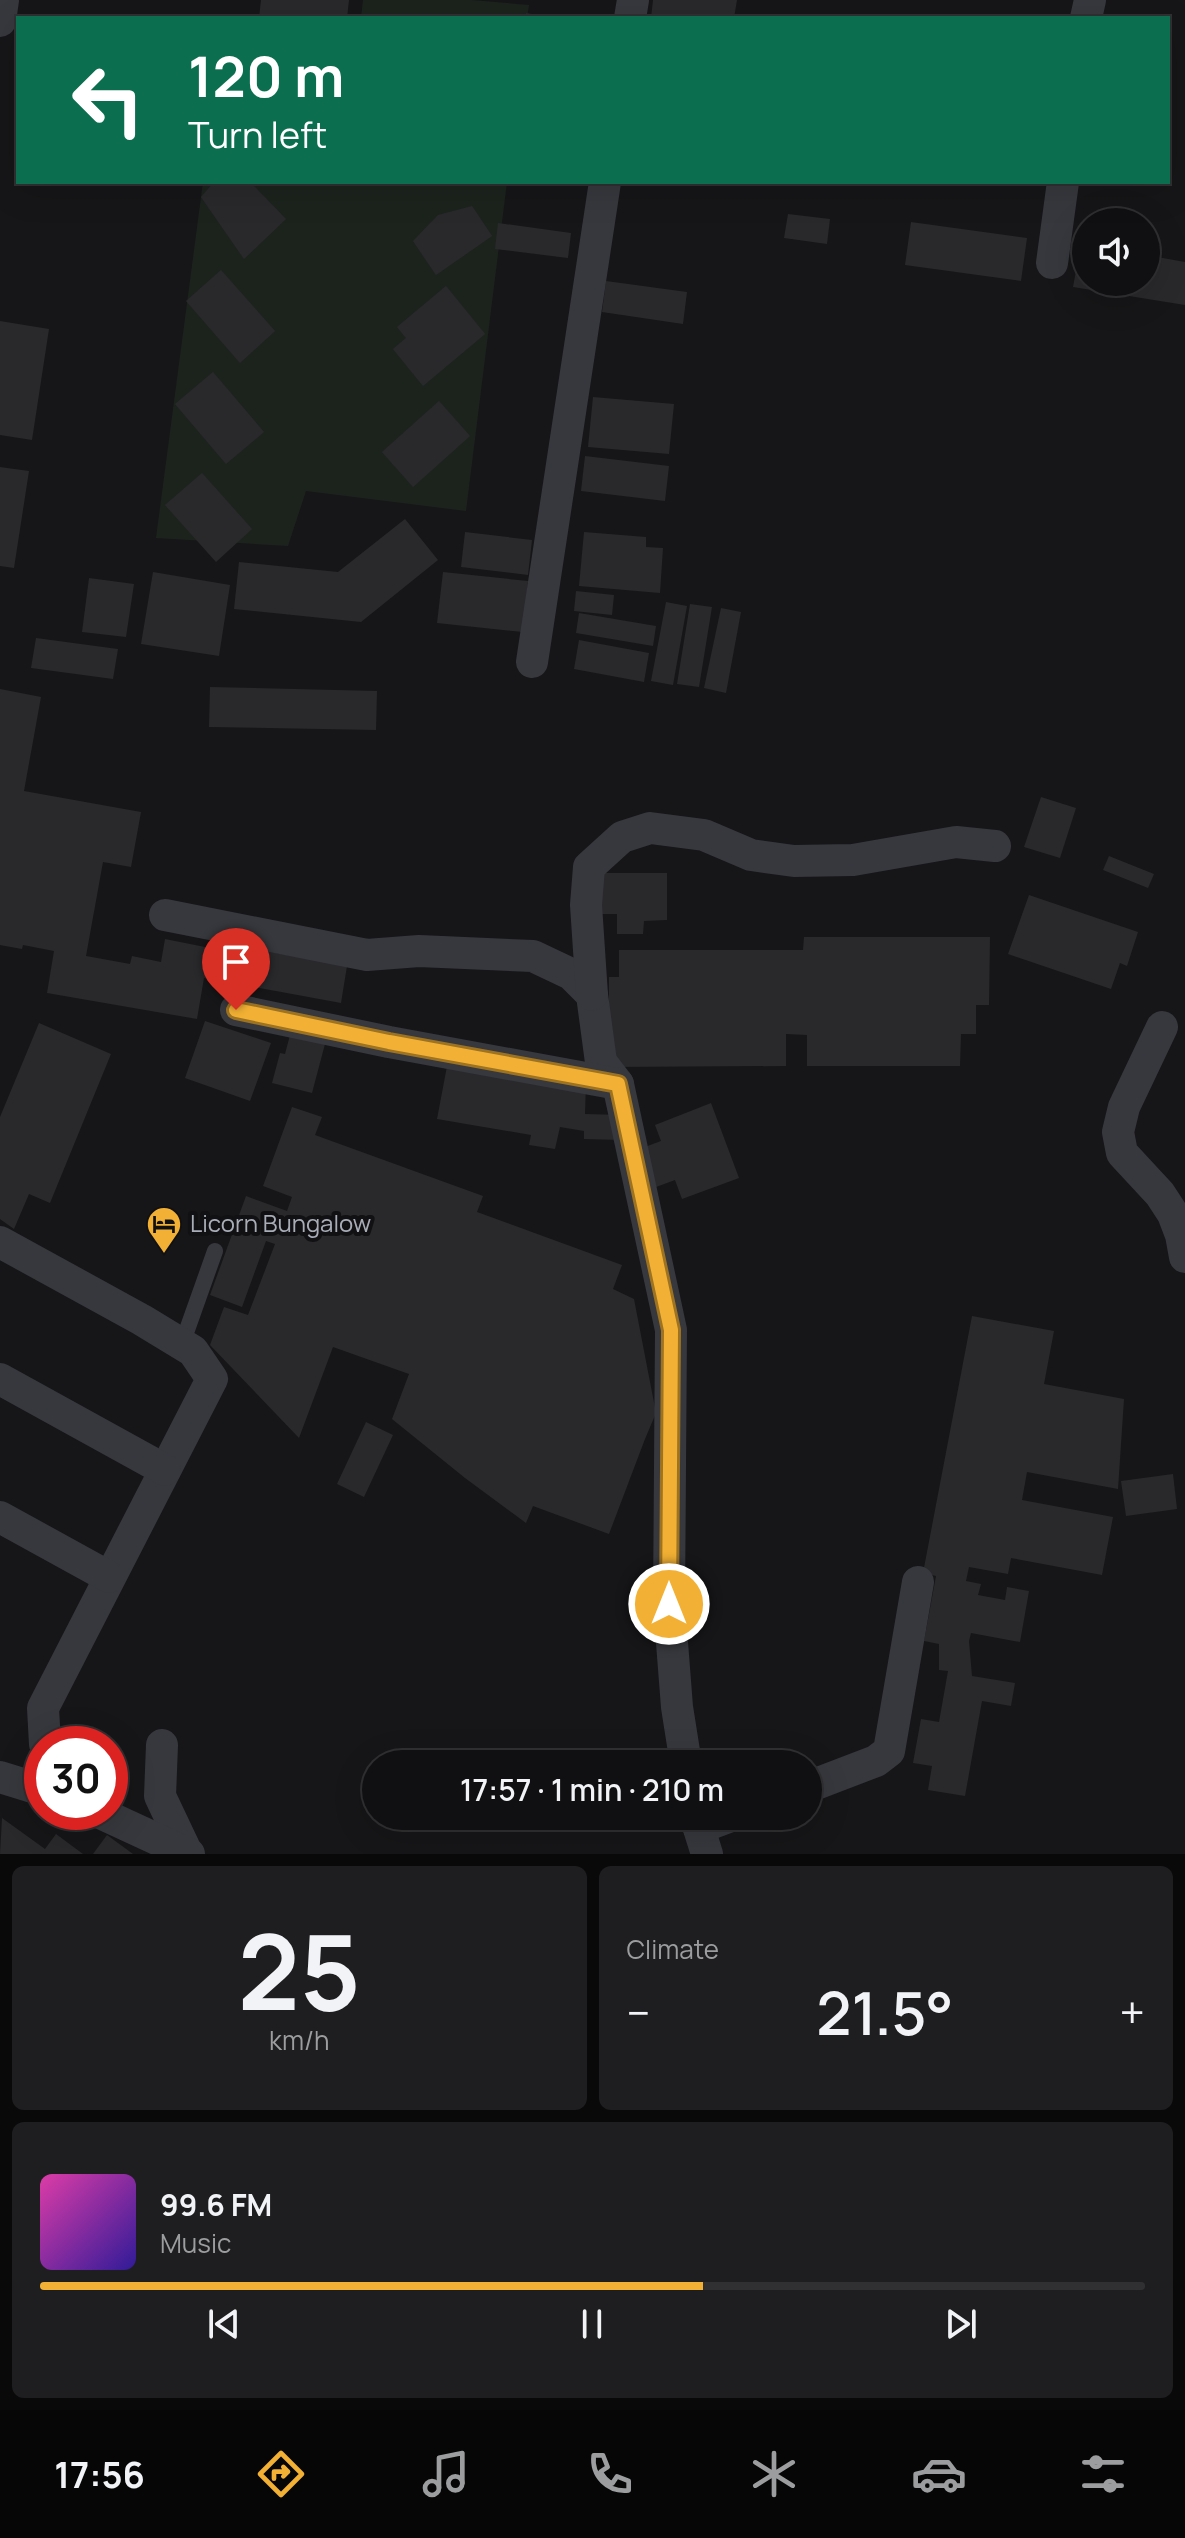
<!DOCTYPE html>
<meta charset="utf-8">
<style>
:root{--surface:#101012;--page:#1e1e20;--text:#f1f3f6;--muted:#9c9d9f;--line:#303032;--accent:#f2b134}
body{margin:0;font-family:Manrope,sans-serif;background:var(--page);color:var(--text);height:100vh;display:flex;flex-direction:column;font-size:30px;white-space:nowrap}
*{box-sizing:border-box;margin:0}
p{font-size:26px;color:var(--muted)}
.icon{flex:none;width:44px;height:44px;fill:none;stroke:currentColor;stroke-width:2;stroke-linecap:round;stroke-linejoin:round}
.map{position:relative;height:1854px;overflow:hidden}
.drawer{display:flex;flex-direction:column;gap:12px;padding:12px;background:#09090a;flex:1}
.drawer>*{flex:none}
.banner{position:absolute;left:16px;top:16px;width:1154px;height:168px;border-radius:0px;box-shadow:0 8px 32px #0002,0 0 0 2px var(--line);background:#0b6e4f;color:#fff;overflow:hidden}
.fabs{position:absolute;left:1072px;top:208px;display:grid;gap:16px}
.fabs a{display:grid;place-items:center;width:88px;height:88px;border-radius:50%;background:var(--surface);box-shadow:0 8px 32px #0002,0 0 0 2px var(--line);font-size:40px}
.speed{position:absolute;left:24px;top:1726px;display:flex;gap:16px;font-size:40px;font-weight:700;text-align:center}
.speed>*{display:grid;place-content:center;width:104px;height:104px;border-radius:50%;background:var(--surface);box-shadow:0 8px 32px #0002,0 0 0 2px var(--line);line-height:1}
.speed .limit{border:12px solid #d22;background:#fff;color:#111}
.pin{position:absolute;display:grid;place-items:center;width:68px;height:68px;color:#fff;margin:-82px -34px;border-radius:50% 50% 50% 0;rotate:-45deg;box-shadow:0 0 8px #0007}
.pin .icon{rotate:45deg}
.me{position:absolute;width:88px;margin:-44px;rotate:0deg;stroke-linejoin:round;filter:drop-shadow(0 0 6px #0008)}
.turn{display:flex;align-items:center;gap:28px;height:168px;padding:0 40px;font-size:36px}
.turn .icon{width:104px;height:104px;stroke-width:2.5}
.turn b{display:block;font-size:56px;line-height:68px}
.big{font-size:60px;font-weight:600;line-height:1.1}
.drawer .card{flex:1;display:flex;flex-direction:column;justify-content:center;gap:12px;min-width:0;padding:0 28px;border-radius:12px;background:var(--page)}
.drawer .dial{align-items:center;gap:0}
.dial b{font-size:104px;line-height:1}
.song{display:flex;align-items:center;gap:24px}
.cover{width:96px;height:96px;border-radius:12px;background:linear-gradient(135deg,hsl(320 70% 55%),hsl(250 70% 35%))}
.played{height:8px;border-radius:4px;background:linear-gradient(90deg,var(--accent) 60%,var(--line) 60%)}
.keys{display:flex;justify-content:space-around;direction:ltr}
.heat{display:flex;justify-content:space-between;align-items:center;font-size:44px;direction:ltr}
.drawer .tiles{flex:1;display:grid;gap:12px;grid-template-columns:1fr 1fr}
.card:last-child{grid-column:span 2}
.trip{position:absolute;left:362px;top:1750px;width:460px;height:80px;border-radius:40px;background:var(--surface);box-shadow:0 8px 32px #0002,0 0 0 2px var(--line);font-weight:600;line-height:80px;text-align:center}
.dock{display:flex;height:128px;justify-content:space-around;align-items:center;background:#060607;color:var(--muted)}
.dock .icon{width:56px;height:56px}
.dock .active{color:var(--accent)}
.dock b{font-size:36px;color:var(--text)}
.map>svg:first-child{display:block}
</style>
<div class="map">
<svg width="1185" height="1854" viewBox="0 0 1185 1854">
<rect width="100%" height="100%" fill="#161618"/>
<!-- green -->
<g fill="#1c231d">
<path d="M363 0H472L529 5 527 18H361Z"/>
<path d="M203 182H507L466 511 306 491 288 546 156 538Z"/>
</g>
<!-- building -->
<g fill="#29292c">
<path d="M261 0H349L347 18H259Z"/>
<path d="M653 0H737L734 18H651Z"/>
<path d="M526 13 544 16V18H525Z"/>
<path d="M214 182H250L286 219 244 259 201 197Z"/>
<path d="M472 206 492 236 436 275 413 241 438 215Z"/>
<path d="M788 214 830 219 827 244 784 238Z"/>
<path d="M911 222 1027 238 1021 281 905 265Z"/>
<path d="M498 223 571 233 568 258 495 249Z"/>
<path d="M1081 244 1086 245V282H1146V255L1185 262V305L1073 287Z"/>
<path d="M221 270 275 331 240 363 186 301Z"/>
<path d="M606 281 687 292 683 324 602 312Z"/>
<path d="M446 286 485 334 423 386 393 349 406 338 397 327Z"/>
<path d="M0 321 49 329 32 440 0 435Z"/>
<path d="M213 372 264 432 226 464 175 404Z"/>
<path d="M593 397 674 404 669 454 588 447Z"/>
<path d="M439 401 470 436 413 487 382 452Z"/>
<path d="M585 456 669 466 665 501 581 491Z"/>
<path d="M0 467 29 471 14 568 0 566Z"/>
<path d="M202 473 252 529 216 562 165 505Z"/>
<path d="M405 519 438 560 361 622 234 609 239 562 338 572Z"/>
<path d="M465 532 532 540 528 575 461 567Z"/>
<path d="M584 532 646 537V547L663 548 660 593 579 586Z"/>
<path d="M153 572 230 585 219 656 141 644Z"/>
<path d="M443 572 528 581 523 632 437 623Z"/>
<path d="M89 578 134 584 126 637 82 632Z"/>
<path d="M576 591 614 595 612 615 574 611Z"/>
<path d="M666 602 687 606 673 685 651 681Z"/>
<path d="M690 604 712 607 699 687 677 684Z"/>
<path d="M721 608 741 612 726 693 704 688Z"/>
<path d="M579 613 656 626 653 646 576 633Z"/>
<path d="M36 638 118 649 113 679 31 668Z"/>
<path d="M579 640 649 653 644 682 574 669Z"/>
<path d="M210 687 377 691 376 730 209 727Z"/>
<path d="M0 689 41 697 24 791 141 812 131 867 103 862 86 956 130 964 132 956 161 962 165 939 210 948 211 941 347 966 341 1003 204 978 197 1019 47 993 54 951 23 945 22 949 0 945Z"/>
<path d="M1041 797 1076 808 1060 858 1024 847Z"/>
<path d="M1109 856 1154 874 1148 888 1103 870Z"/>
<path d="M594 873H667V920L644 921 643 934H617V914H594Z"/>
<path d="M1029 895 1138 932 1127 966 1120 963 1111 989 1008 954Z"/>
<path d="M804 937H990L989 1005H976V1034H961L960 1066H807V1035L786 1034V1066L609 1067V977H619V950H803Z"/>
<path d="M205 1021 271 1043 250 1101 185 1078Z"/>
<path d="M39 1023 111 1054 50 1203 29 1194 14 1229 0 1219V1117Z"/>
<path d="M290 1035 325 1044 312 1093 272 1083 280 1053 285 1054Z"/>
<path d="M448 1061 586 1082 585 1114 622 1115 621 1140 584 1139V1131L560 1127 555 1149 529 1145 531 1135 437 1119Z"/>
<path d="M711 1103 739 1178 682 1199 675 1180 648 1190 634 1151 661 1141 655 1125Z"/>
<path d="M292 1107 322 1117 315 1135 483 1196 477 1212 622 1265 613 1289 634 1299 656 1413 645 1439 609 1534 533 1506 526 1523 465 1478 392 1419 409 1374 333 1347 299 1438 210 1345 224 1307 248 1315 275 1244 266 1241 242 1307 210 1295 246 1196 287 1211 292 1197 263 1186Z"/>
<path d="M972 1316 1054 1331 1044 1384 1124 1399 1118 1489 1027 1472 1022 1500 1113 1517 1102 1575 1011 1558 1008 1574 969 1567 966 1581 981 1584 978 1595 1005 1600 1007 1587 1029 1591 1020 1642 971 1633 969 1641 972 1676 1015 1683 1011 1706 982 1701 965 1796 928 1790 932 1766 913 1763 921 1719 939 1722 948 1671 939 1670V1644L924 1641 936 1576 923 1573Z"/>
<path d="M366 1422 393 1435 364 1497 337 1484Z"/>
<path d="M1173 1474 1177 1509 1126 1516 1121 1481Z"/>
<path d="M2 1818 45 1849 56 1834 83 1854H0Z"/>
<path d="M107 1835 133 1854H93Z"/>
</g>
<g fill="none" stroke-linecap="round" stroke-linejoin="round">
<!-- service -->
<path stroke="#37383d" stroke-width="16" d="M182 1344 215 1251"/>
<!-- minor -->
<g stroke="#37383d" stroke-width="32">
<path d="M630 18 633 0"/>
<path d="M1086 18 1090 0"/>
<path d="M0 21 3 0"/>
<path d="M1052 263 1063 182"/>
<path d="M532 662 605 182"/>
<path d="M165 915 367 955 419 951 533 956 571 974 592 995 601 1062 618 1084 671 1330 669 1604 677 1707 686 1764"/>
<path d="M592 995 586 905 589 867 622 837 650 828 704 835 751 855 794 861 853 860 956 842 995 846"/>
<path d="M236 1010 389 1042 618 1084"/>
<path d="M1162 1027 1124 1107 1118 1132 1122 1153 1160 1194 1173 1214 1181 1235 1185 1257"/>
<path d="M0 1242 142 1320 193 1351 212 1379 43 1708 45 1744"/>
<path d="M0 1379 165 1470"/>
<path d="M0 1517 109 1577"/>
<path d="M162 1745 160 1796 187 1853"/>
<path d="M0 1777 42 1790"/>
<path d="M808 1787 876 1761 889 1751 918 1582"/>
<path d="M98 1812 189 1854"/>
<path d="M695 1816 707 1854"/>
<path d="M699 1828 731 1816"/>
</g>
</g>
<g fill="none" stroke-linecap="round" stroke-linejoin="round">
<!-- route casing -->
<g stroke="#9d7322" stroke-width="20">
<path id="route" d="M236 1010 389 1042 618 1084 671 1330 669 1604"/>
</g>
<!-- route -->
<use href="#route" stroke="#f2b134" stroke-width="14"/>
</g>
<!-- icons -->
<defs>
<g id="hotel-pin" transform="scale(1.8)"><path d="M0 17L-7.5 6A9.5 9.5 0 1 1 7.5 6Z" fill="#f2b134" stroke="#111113"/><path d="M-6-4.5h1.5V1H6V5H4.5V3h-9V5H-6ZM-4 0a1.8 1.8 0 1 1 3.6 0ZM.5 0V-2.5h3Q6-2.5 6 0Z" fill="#111"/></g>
</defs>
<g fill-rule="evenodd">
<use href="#hotel-pin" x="164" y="1224"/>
</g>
<g text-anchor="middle" stroke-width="8" stroke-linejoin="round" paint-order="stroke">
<!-- poi labels -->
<g font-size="24" fill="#a8adb8" stroke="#111113" text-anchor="start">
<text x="190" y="1232">Licorn Bungalow</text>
</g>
</g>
</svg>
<div class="fabs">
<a><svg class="icon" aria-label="sound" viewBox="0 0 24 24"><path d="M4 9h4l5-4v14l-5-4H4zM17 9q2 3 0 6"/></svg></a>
</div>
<div class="speed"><div class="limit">30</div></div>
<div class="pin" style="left:236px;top:1010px;background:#d93025"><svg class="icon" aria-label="arrive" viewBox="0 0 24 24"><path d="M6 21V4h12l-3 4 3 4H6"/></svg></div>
<svg class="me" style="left:669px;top:1604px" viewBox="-20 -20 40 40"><circle r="17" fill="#f2b134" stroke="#fff" stroke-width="3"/><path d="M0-11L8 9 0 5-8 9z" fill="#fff"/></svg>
<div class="trip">17:57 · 1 min · 210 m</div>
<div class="banner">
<div class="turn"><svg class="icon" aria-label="left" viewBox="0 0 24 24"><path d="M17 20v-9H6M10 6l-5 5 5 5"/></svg><div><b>120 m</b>Turn left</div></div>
</div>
</div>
<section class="drawer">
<div class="tiles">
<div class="card dial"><b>25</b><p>km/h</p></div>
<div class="card"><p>Climate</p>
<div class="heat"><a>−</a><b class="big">21.5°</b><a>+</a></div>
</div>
<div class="card">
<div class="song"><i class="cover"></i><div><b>99.6 FM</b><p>Music</p></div></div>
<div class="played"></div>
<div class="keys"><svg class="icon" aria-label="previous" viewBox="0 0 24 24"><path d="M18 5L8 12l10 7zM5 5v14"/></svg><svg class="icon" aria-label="pause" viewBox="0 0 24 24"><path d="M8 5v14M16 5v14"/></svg><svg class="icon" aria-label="next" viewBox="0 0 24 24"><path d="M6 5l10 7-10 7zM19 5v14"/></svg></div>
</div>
</div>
</section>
<nav class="dock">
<b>17:56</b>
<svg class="icon active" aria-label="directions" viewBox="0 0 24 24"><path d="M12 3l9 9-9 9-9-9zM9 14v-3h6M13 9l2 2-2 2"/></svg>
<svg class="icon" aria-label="music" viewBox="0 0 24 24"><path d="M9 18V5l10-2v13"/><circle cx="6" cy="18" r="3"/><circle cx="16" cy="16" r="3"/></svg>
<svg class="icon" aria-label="phone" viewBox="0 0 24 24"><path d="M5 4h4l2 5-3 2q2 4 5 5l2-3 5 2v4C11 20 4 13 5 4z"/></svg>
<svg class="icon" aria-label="climate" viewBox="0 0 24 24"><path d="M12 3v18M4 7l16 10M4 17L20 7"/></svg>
<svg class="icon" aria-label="car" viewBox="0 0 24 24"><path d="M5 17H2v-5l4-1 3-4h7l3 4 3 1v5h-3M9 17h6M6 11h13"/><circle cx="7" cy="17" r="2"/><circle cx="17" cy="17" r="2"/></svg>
<svg class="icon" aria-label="filters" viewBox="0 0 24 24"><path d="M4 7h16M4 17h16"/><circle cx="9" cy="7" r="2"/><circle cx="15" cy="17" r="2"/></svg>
</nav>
